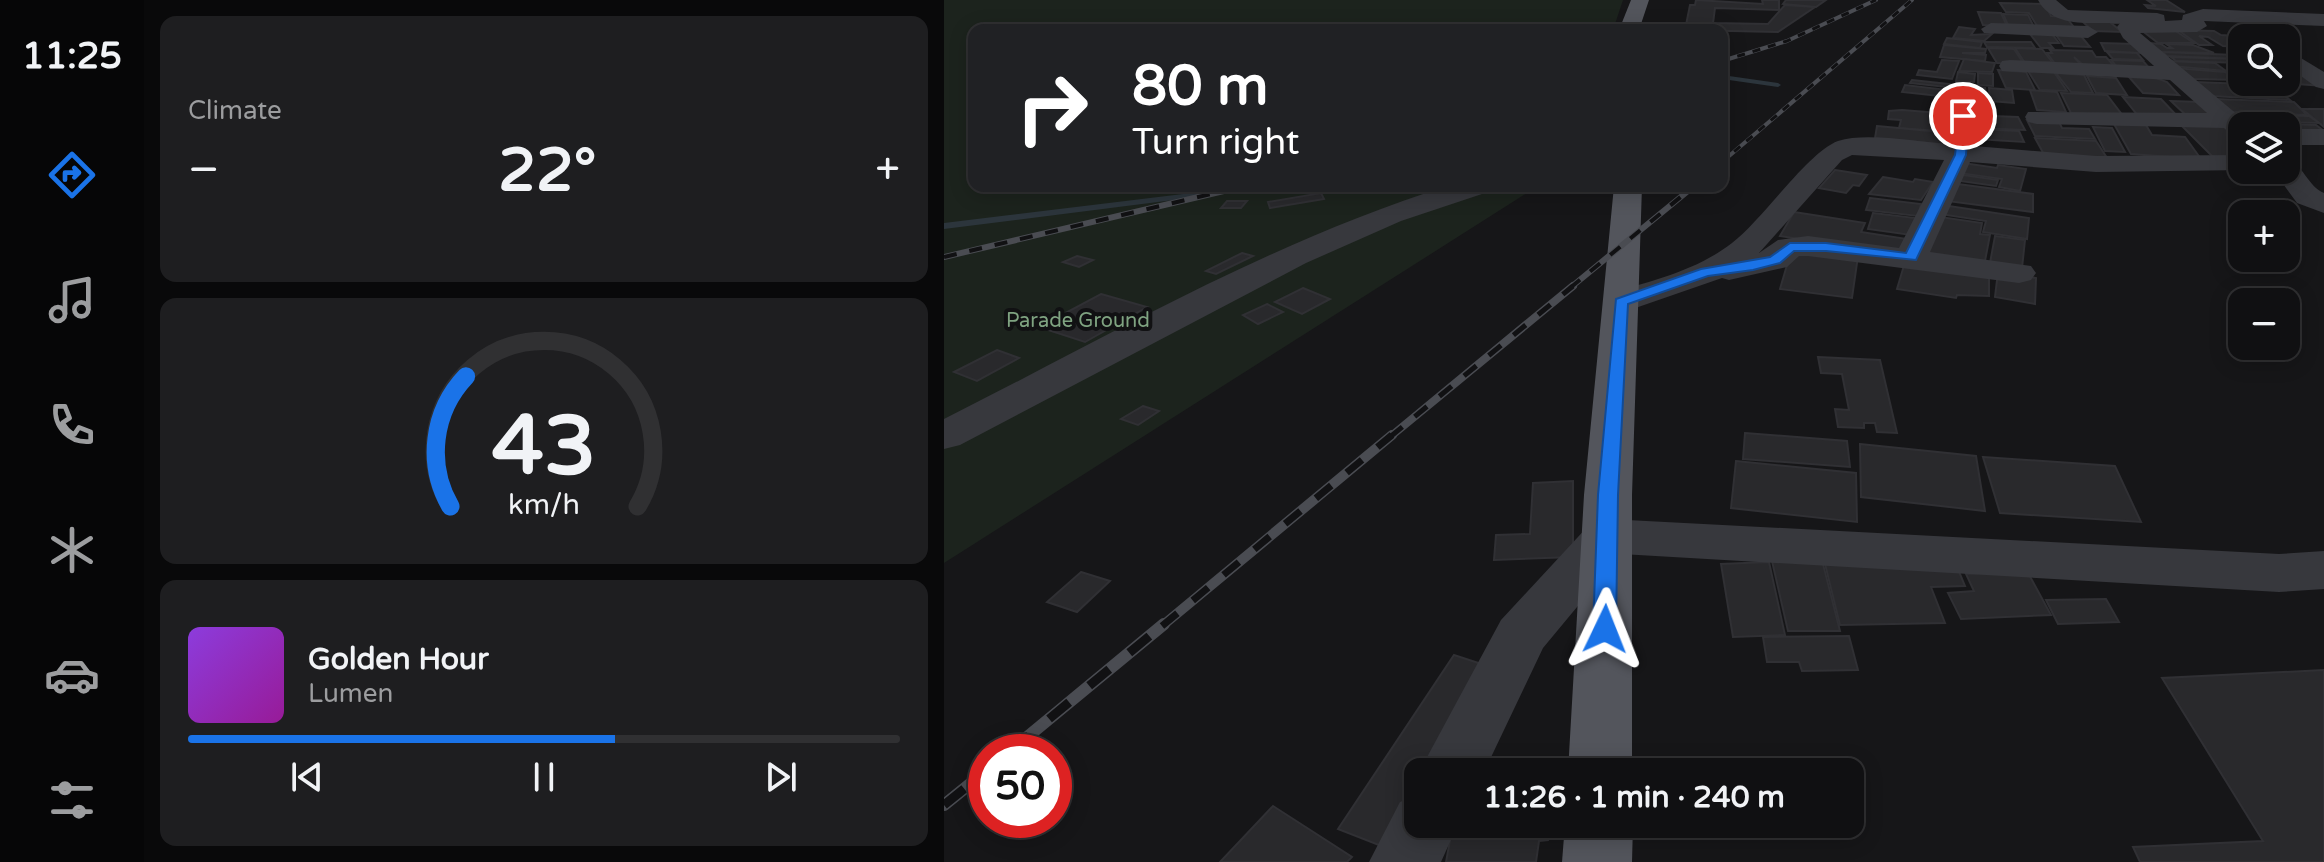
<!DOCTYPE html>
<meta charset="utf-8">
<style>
:root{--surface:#101012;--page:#1e1e20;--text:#f1f3f6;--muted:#9c9d9f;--line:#303032;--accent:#1a73e8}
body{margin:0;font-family:"Varela Round",sans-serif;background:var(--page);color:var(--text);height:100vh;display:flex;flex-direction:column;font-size:30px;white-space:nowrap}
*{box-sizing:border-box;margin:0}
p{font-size:26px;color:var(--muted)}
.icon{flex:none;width:44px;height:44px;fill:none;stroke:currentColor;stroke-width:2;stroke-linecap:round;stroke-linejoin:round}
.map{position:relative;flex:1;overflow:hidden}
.side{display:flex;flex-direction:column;gap:16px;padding:16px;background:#09090a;width:800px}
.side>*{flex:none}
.top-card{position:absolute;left:24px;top:24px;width:760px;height:168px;border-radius:16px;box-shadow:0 4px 20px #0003,0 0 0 2px var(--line);background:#202124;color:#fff;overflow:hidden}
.tools{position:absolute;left:1284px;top:24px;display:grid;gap:16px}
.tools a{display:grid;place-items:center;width:72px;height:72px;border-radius:16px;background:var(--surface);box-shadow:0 4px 20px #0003,0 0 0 2px var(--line);font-size:40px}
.speed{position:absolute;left:24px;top:734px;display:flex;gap:16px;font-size:40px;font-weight:700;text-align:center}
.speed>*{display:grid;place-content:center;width:104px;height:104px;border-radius:50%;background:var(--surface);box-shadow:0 4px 20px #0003,0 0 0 2px var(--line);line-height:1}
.speed .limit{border:12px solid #d22;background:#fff;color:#111}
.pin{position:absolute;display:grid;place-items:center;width:68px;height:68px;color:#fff;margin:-34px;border:4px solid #fff;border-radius:50%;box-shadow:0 2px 8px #0007}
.me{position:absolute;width:88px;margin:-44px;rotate:2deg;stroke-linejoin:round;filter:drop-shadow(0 0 6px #0008)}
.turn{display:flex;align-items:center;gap:28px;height:168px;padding:0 32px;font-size:36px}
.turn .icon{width:104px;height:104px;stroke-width:2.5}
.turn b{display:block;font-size:56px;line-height:68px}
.big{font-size:60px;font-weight:700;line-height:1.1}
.side .tile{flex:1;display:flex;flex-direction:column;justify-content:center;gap:12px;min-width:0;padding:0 28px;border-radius:16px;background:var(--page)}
.side .dial{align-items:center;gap:0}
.dial svg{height:208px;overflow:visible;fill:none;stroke:var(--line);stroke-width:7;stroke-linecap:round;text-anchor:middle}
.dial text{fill:var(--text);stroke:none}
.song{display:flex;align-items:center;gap:24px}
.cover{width:96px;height:96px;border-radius:12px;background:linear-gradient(135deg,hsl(270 70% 55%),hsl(300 70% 35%))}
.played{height:8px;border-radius:4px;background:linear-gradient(90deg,var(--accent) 60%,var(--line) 60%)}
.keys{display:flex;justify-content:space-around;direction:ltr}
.heat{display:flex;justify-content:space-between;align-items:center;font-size:44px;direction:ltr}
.trip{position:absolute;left:460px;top:758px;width:460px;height:80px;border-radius:16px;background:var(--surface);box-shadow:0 4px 20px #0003,0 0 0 2px var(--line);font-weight:700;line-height:80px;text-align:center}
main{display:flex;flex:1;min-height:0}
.tabs{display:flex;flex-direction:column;width:144px;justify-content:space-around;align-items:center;background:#060607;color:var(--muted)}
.tabs .icon{width:56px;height:56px}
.tabs .on{color:var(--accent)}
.tabs b{font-size:36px;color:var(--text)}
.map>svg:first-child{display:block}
</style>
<main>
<nav class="tabs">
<b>11:25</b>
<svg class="icon on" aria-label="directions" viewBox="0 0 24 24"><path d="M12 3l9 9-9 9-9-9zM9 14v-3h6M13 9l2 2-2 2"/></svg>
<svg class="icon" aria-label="music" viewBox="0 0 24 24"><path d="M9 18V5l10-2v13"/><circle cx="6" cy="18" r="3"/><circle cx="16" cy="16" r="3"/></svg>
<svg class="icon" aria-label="phone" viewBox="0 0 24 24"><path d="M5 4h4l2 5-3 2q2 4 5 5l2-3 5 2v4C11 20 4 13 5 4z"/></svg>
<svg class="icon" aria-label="climate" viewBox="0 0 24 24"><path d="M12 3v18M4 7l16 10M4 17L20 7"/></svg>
<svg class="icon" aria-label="car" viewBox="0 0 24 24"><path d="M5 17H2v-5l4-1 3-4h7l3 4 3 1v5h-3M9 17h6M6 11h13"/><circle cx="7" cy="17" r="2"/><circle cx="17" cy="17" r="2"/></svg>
<svg class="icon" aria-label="filters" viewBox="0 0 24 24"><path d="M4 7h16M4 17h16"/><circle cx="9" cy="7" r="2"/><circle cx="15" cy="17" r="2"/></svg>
</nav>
<section class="side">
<div class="tile"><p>Climate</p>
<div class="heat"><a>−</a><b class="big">22°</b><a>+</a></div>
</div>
<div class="tile dial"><svg viewBox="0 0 100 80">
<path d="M14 69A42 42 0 1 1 86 69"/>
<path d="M14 69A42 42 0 0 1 20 19" stroke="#1a73e8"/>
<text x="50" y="56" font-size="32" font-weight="700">43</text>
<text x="50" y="72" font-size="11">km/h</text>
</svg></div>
<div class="tile">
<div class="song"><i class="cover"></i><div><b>Golden Hour</b><p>Lumen</p></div></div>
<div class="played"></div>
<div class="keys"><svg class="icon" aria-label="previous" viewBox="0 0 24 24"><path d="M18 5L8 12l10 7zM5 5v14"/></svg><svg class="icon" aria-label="pause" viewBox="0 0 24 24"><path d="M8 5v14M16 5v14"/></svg><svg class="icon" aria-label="next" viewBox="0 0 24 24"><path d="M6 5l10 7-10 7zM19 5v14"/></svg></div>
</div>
</section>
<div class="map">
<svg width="1380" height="862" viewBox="0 0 1380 862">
<rect width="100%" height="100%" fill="#161618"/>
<!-- green -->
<path fill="#1c231d" d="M0 0H679L669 30H30V186H594L0 563Z"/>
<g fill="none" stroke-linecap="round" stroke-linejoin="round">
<!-- stream -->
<g fill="#2c353c" fill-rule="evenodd">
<path d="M778 75 834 83 837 85 834 87 778 79Z"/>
<path d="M305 186H328L324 188 0 229V223Z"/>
</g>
</g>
<!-- building -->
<g fill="#29292c" stroke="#303034" stroke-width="2">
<path d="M752 0 819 4 818 0H835V10L771 8 769 23 824 24 841 5 871 7 834 32 741 30 746 5H751Z"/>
<path d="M842 0H882L872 7 839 4Z"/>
<path d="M1203 0H1222L1241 12 1204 8 1201 5 1212 6Z"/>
<path d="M1056 3 1101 4 1107 16 1122 17 1132 30 1095 29 1085 13 1062 12Z"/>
<path d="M1034 12 1057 13 1063 26 1039 25Z"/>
<path d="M1059 14 1084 15 1091 29 1065 27Z"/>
<path d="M1169 19 1174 23H1167L1178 32 1149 31 1139 22Z"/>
<path d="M1015 27 1031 29 1027 35 1048 34 1040 41 1009 38Z"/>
<path d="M1196 29 1230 30 1250 43H1214Z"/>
<path d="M1234 30 1270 31 1277 35 1292 36 1298 40V47L1279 46 1264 37 1255 36 1268 45H1255Z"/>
<path d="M1086 34H1108L1115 43H1105L1109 48H1097Z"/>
<path d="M1112 35 1137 36 1146 47 1120 46Z"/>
<path d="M1003 38 1038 42 1036 48 1000 44Z"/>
<path d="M1040 42H1087L1091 48 1043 47Z"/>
<path d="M1157 43 1190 44 1196 53 1161 51Z"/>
<path d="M1205 43 1217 44 1223 48H1228L1222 44 1249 45 1270 53 1215 52Z"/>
<path d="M1000 45 1042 49 1041 53H1018L1042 55 1041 61 996 57Z"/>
<path d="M1044 48 1070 49 1080 64 1053 63Z"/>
<path d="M1071 48 1098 49 1108 62 1081 63Z"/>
<path d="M1106 50 1148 51 1152 57H1162L1171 67 1140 66 1130 57 1138 66 1112 65 1103 53H1108Z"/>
<path d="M1163 52 1193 53 1199 60 1169 59Z"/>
<path d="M1218 52 1291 55 1296 59 1223 56Z"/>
<path d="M1227 57 1297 59 1298 63 1232 61Z"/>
<path d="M1020 59 1051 63 1048 72 1015 71Z"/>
<path d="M998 60 1015 61 1008 79 973 75 975 70 993 72Z"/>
<path d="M1167 60 1199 61 1207 70 1174 68Z"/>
<path d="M1222 61 1271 63 1282 71 1228 66Z"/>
<path d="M1230 68 1281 72 1296 80 1250 79Z"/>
<path d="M1342 69 1358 70 1380 86 1323 82H1342Z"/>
<path d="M1054 70 1082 72 1091 90 1062 88Z"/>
<path d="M1084 71 1110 72 1123 91 1096 90Z"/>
<path d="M1014 72 1031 74 1030 82 1012 81Z"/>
<path d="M1034 73 1049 74V86L1034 85Z"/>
<path d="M1112 73 1140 75 1149 93 1127 92Z"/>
<path d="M1143 76 1172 78 1183 95 1152 93Z"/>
<path d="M1185 77 1212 78 1223 82 1235 95 1199 93Z"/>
<path d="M968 80 1041 88 1043 101 958 92 961 85 1020 92 1021 89 966 83Z"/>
<path d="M1251 82 1327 85 1346 100 1267 96Z"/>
<path d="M1045 88 1068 90 1070 103 1046 101Z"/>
<path d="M1086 90 1113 92 1122 112 1093 110Z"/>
<path d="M1117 93 1163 95 1179 116 1127 113Z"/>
<path d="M1179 97 1217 99 1235 118 1195 117Z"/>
<path d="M1271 99 1350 102 1363 115 1287 112Z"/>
<path d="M1227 101 1256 102 1276 120 1246 119Z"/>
<path d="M1358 109H1380V127Z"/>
<path d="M958 110 995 113 994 131 955 128 957 120 944 119 945 111Z"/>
<path d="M1288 114 1365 116 1375 123 1296 121Z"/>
<path d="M1023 115 1074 117 1081 130 1029 128Z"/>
<path d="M1166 117 1199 120 1208 135 1241 137 1257 159 1187 154Z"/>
<path d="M1083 120 1115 122 1118 128 1145 129 1151 139 1091 136Z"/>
<path d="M1232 120 1285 122 1298 133V158L1269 157Z"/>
<path d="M1290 122 1372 125 1380 131V136L1342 134V126H1298V129Z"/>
<path d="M933 126 1007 133 1006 145 931 138Z"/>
<path d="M1149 127 1168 128 1181 152 1161 151Z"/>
<path d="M1028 129 1075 131 1080 142 1032 139Z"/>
<path d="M1091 138 1152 141 1165 161 1102 158Z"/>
<path d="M1019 163 1053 168 1054 165 1082 169 1076 191 1055 187 1058 179 1015 173Z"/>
<path d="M891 170 923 175 915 186 909 185 902 193 875 188Z"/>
<path d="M1012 174 1054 180 1052 186 1009 180Z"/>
<path d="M939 177 969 182 971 179 989 182 977 200 925 194Z"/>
<path d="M1006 183 1089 194V212L1003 201Z"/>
<path d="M377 193 380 199 326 208 324 202Z"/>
<path d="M926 198 977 204 974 216 922 210Z"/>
<path d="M283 201H303L297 208H277Z"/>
<path d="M998 205 1085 218 1083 239 1039 232 1042 221 996 214Z"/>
<path d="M850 212 921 223 917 232 963 239 958 255 836 236Z"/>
<path d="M929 213 971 218 967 235 924 229Z"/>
<path d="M989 216 1038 223 1036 234 1046 235 1040 266 976 256Z"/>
<path d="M1051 236 1081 240 1078 268 1046 263Z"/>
<path d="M848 248 914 256 908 298 836 289Z"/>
<path d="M298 253 309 256 272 274 262 271Z"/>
<path d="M133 256 149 260 135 267 119 262Z"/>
<path d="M961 262 1045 272V296L1013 295 1012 298 953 289Z"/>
<path d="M1054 272 1092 278 1091 304 1051 297Z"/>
<path d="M359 288 386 299 358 314 331 302Z"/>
<path d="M157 294 203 307 141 342 95 327Z"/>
<path d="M323 304 339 312 314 324 299 315Z"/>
<path d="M53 350 75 358 33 381 10 372Z"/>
<path d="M874 357 936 360 953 433 933 432 931 423H920V428L894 427 891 409 905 410 898 374 877 373Z"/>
<path d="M199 406 215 411 194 425 177 419Z"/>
<path d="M801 433 903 441 906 467 799 459Z"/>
<path d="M916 444 1032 456 1041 511 917 497Z"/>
<path d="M1039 457 1171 466 1197 522 1056 513Z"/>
<path d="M792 461 912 473 913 522 787 508Z"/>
<path d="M629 481V557L550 560 552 535 586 534 589 483Z"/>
<path d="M878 560 896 631H844L828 561Z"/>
<path d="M825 562 841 635 789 637 777 564Z"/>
<path d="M1011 562 1021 586 987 587 1001 623 896 625 881 564Z"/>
<path d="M1083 571 1107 615 1017 619 1004 593 1030 591 1022 574Z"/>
<path d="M137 572 166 581 133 612 103 602Z"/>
<path d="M1162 599 1175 622 1114 624 1102 600Z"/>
<path d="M905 636 914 670 858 671 855 662H823L819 637Z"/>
<path d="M510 655 550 668 487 772H474V793L440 847 394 829Z"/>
<path d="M1380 670V862H1196L1189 847 1319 841 1218 678Z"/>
<path d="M329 806 408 857 403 862H276Z"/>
<path d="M509 824 597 826 606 825 604 840 595 841 592 862H502Z"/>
</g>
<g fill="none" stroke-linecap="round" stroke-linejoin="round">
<!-- minor -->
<g fill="#37383d" fill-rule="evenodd">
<path d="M1094 0H1112L1124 10 1213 13 1220 15 1221 21 1238 20 1239 15 1259 9 1380 14V26L1260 21 1263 26 1253 32 1196 33 1307 126H1298V139L1289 136 1280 128 1093 124 1084 122 1081 117 1084 112 1263 113 1226 80 1058 71 1055 66 1058 61 1066 60 1210 66 1179 38 1173 27 1176 23C1148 22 1109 29 1094 0Z"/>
<path d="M1047 23 1144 26 1154 32 1144 38 1040 33 1037 29Z"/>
<path d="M1342 49 1380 72V89L1372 87 1342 65Z"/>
<path d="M1019 109 1028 111 1031 116 1030 146 1152 156 1298 155V170H1303L1152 172 1026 162 986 252 1087 266 1092 273 1087 280 1075 283 864 256H855L843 267 785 280 778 278 677 313 664 310 659 302 664 294C707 281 752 271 788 243 819 219 864 152 894 141 922 132 973 142 1004 144L1007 116 1010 111ZM908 155 1000 160 955 248 864 236 834 240 815 253 898 160Z"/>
<rect x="1342" y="129" width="38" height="16"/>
<path d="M1342 160C1360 164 1363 186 1380 193V213L1353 203 1329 170H1342Z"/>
<path d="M504 186H548L544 192 457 221 362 263 16 445 0 449V419C165 336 328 241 504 186Z"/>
<path d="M664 519 1335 554 1380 551V589L1335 592 677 554 599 648 540 772H475L557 620 646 524Z"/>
<path d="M474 795V824H514L497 862H425L456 802Z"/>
</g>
<!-- major -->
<g fill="#53555c" fill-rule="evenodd">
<path d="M687 0H705L695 30H675Z"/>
<path d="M670 186H698L688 495V772H624L640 495Z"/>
<path d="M621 824H689L688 862H618Z"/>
</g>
<!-- rail-far4 casing -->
<g stroke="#4a4c52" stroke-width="4">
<g id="rail-far4">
<path d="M778 61 843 41 932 0"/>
<path d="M778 162 968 0"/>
</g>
</g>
<!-- rail-far3 casing -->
<g stroke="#4a4c52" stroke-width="6">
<g id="rail-far3">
<path d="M0 257 301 186"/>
<path d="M626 288 750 186"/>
</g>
</g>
<!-- rail-far2 casing -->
<g stroke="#4a4c52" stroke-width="8">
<path id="rail-far2" d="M446 437 629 286"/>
</g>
<!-- rail-far1 casing -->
<g stroke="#4a4c52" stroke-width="10">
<path id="rail-far1" d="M218 626 448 435"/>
</g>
<!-- rail casing -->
<g stroke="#4a4c52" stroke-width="12">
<g id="rail">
<path d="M65 752 220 624"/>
<path d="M0 805 42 771"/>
</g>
</g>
<!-- rail-far4 -->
<use href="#rail-far4" stroke="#111113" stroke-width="3" stroke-dasharray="8" stroke-linecap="butt"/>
<!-- rail-far3 -->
<use href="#rail-far3" stroke="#111113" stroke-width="4" stroke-dasharray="13" stroke-linecap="butt"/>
<!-- rail-far2 -->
<use href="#rail-far2" stroke="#111113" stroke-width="5" stroke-dasharray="16" stroke-linecap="butt"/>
<!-- rail-far1 -->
<use href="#rail-far1" stroke="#111113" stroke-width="7" stroke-dasharray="20" stroke-linecap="butt"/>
<!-- rail -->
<use href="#rail" stroke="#111113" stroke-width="9" stroke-dasharray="26" stroke-linecap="butt"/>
</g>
<!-- route -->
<path fill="#1a73e8" stroke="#114b97" stroke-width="2" d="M1016 114 1025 116 1022 155 972 260 882 251H850L836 263 809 270 764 276 684 304 674 495 672 629 669 635 661 638 653 635 649 629 654 495 672 299 757 269 826 257 846 243H882L962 253 1011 155Z"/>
<g text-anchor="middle" stroke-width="8" stroke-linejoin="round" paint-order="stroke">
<!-- park labels -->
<g font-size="20" fill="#7fa381" stroke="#111113">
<text x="134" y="327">Parade Ground</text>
</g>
</g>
</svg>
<div class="tools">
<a><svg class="icon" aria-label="search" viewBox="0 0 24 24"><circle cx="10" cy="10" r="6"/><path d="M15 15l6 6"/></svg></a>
<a><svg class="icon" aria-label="layers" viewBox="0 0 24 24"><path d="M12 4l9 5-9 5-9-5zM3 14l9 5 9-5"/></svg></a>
<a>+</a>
<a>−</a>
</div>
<div class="speed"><div class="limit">50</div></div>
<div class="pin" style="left:1019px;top:116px;background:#d93025"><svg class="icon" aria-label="arrive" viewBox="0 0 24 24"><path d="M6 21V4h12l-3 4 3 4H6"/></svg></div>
<svg class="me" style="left:661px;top:629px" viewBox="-20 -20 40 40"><path d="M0-17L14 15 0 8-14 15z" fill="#1a73e8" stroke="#fff" stroke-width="4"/></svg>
<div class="trip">11:26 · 1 min · 240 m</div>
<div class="top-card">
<div class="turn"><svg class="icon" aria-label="right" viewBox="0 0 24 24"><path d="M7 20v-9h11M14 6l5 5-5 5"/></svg><div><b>80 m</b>Turn right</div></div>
</div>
</div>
</main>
